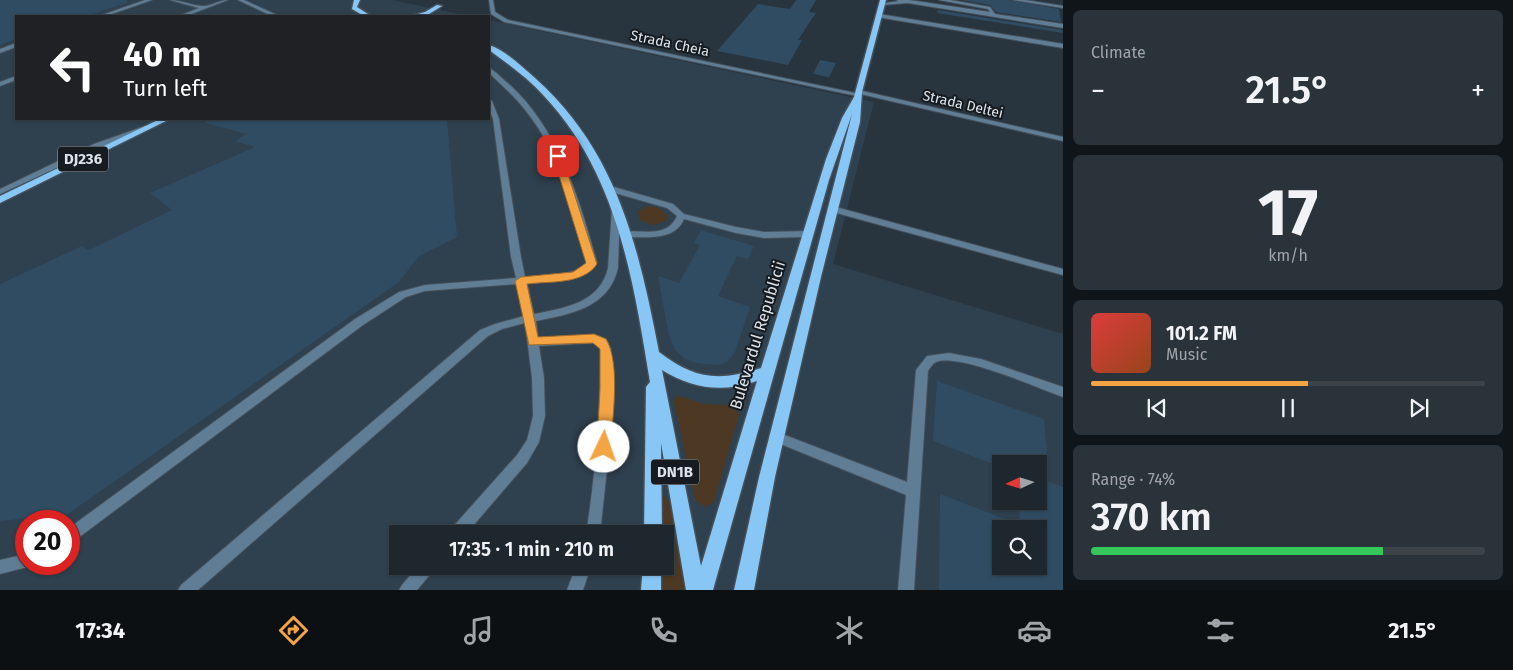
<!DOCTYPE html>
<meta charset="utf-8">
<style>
:root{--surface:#1e272e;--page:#2b333a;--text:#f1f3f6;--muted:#a1a5aa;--line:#3c444a;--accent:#f4a443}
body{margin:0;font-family:"Fira Sans",sans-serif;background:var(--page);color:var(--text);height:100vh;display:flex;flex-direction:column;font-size:19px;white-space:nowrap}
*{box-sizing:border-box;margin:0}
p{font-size:16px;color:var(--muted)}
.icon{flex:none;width:28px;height:28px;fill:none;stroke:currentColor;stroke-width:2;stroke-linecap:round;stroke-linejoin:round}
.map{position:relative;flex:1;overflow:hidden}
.drawer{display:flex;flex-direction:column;gap:10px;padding:10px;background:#101519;width:450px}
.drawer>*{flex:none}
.top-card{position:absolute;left:15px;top:15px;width:475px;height:105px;border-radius:0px;box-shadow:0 1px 4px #0004,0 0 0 1px var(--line);background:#202124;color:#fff;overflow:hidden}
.needle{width:32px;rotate:266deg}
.fabs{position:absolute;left:992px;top:455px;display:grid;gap:10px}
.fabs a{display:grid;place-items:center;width:55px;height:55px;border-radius:0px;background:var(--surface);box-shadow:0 1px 4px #0004,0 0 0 1px var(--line);font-size:25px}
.speed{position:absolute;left:15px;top:510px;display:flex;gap:10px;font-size:25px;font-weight:700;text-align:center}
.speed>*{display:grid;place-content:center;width:65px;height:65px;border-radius:50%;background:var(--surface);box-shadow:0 1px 4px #0004,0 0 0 1px var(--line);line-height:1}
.speed .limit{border:8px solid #d22;background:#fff;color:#111}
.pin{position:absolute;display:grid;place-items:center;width:42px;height:42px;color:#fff;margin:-21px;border-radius:10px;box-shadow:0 2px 8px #0006}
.me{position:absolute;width:55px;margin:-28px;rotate:3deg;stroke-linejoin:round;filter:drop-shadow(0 0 4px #0008)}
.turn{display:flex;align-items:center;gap:18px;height:105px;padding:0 25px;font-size:22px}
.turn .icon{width:65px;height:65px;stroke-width:2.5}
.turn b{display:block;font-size:35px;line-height:42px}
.big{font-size:38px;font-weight:600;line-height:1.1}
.drawer .card{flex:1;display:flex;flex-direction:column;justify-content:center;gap:8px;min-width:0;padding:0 18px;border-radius:8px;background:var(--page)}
.drawer .dial{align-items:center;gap:0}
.dial b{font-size:65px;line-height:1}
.song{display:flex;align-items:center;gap:15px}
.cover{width:60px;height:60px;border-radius:8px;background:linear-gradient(135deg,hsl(0 70% 55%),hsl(20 70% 35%))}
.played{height:5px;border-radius:2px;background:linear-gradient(90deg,var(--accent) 55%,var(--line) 55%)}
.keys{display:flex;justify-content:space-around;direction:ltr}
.heat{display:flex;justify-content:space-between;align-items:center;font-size:28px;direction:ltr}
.charge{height:8px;border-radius:4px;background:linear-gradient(90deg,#34c759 74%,var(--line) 0)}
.trip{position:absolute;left:389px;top:525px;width:285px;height:50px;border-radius:0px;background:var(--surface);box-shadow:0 1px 4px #0004,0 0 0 1px var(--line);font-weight:600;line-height:50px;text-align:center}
.menu{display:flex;height:80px;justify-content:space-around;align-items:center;background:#0c1012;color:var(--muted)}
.menu .icon{width:35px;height:35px}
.menu .current{color:var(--accent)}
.menu b{font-size:22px;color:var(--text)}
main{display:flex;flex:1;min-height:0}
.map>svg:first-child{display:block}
</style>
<main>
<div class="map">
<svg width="1063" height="590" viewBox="0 0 1063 590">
<rect width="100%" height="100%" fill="#28343e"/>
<!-- built -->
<path fill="#2f404e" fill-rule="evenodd" d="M0 0H392L469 16H16V119H489V20L874 102 833 264 1063 334V590H0ZM1001 464H1039V501H1001ZM26 521H69V564H26ZM1001 529H1039V566H1001ZM398 534H665V566H398Z"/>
<!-- green -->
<g fill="#4d3923">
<path d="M649 206 659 208 668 216 666 221 653 225 640 220 638 211Z"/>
<path d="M675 396 683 397 703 404 734 405 739 415 714 502 705 507 695 500 674 403Z"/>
<path d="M664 495C684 521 683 558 683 590H661V566H665V534H662Z"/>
</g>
<!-- building -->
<g fill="#304c62" fill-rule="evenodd">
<path d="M0 0H127V3L86 16H16V39L0 45Z"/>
<path d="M796 0H816L809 12 816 13 798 40H802L788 65 717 51 758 4 790 9Z"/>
<path d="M961 0H1009L1059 9 1061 22 996 12 990 5Z"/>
<path d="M938 10 1062 30 1063 33 937 13Z"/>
<path d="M820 60 836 63 829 77 813 74Z"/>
<path d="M207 119H447L457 237 419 256 399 282 68 514 0 521V284L82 246 89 250 172 210 150 193 255 147 235 141 246 134 206 123Z"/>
<path d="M701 230 754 246 748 259 737 256 718 296 750 307 735 352 727 362 718 365 696 363 685 359 675 350 669 336 658 276 679 283 700 245 694 243Z"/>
<path d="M937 381 1044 419 1048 464H1001V467L933 441Z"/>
<path d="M1039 478 1063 487V590H939L940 494 1020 525 1019 501H1039ZM996 529H1039V566H999Z"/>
</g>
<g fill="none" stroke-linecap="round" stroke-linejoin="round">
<!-- lane casing -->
<g stroke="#45505a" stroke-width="2">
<g id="lane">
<path d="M145 0H152L106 16H99Z"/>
<path d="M170 0C181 0 196 7 205 6 213 5 220 0 228 0L186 16H179L199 8Z"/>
<path d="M238 0H244L279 16H272Z"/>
<path d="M897 0H909L990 12 988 9 939 0H950L990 7 995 14 1063 24V28L908 3 882 5 880 4 898 1Z"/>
<path d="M1013 0H1025L1063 6V8Z"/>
<path d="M879 14 1063 44V48L877 17Z"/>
<path d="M16 43V47L0 53V49Z"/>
<path d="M489 68C497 72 503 80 510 85 559 130 580 200 597 263 583 283 549 281 527 283L534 314C565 308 600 303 608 268L612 207 616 204 620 207 618 268C609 308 570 314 536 321L538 338 594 335 606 339 611 349 610 442 600 534H586C596 472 600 411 601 349L598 345 593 343 539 346 544 378 545 416 539 442 527 463 466 534H449L451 529 517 455 527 440 533 416 532 378 525 323 502 329 488 336 198 590H178L181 585 480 330 495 324 524 316 517 284 425 291 406 297 363 325 74 541 69 543V528L355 319 399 292 425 285 516 278 511 257 493 119 489 109V99L492 101 499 119 521 257 525 277C543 275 575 277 587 263 575 211 560 153 526 111 515 97 502 85 489 73Z"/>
<path d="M16 76V80L0 86V82Z"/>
<path d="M858 90 1063 137V141L856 93V91Z"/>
<path d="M145 126 149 128 147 129 100 148 0 194V189L94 144Z"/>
<path d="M608 187H614L673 204 684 214 736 227 764 232 808 231 812 234 808 237 764 238 736 233 684 219C675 241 646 237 627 237L624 236 623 234 624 232C642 229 667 239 677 216L667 208 608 191Z"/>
<path d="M832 206 1063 269V275L829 211 828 209Z"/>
<path d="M949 353 981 359 1063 387V397C1037 388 960 353 936 362 932 364 930 368 928 371L914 590H898L906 495 773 441 771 437 773 433 777 432 907 482 916 370 927 356Z"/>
<path d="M26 554V564H32L31 566 0 574V560Z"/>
<path d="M418 566H435L433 571 417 590H399L402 585Z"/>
<path d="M576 566H591L583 590H567Z"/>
</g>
</g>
<!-- street casing -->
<g stroke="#45505a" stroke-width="2">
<path id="street" d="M489 0H493L495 12 508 20 860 94 857 96 504 22 491 14Z"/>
</g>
<!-- primary casing -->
<g stroke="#45505a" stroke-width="3">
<g id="primary">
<path d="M354 0H360L357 7 371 16H364L352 9Z"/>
<path d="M880 0H886L862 92 860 122 821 277 775 477 754 590H734L759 477 852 114 829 180 713 590H686L661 443 662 534H644L646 387 650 382C633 280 618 175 544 96 528 78 508 64 489 50V45C505 50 522 67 535 78 617 151 639 248 659 352 694 379 718 382 761 368L826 159 842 118 854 97ZM662 370C693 389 722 393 757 381L701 566Z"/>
<path d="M437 5 442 6 429 14 411 16 425 12Z"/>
<path d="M160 119H170L0 203V196Z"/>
<path d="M643 566H661V590H641Z"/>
</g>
</g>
<!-- lane -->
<use href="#lane" fill="#5f7d94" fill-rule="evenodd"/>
<!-- street -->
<use href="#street" fill="#5f7d94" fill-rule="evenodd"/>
<!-- primary -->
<use href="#primary" fill="#87c6f5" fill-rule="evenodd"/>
</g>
<!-- route -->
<path fill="#f4a443" stroke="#9f6b2c" d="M558 153 562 156 597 264C583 285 550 281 527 284L538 337 594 334 606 339C621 364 612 418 611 447L609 452 604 454 599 452 597 447 600 389V349L593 343 529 345 515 281 521 277 573 272 586 263 553 156Z"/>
<g text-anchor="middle" stroke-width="4" stroke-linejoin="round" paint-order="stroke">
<!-- far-street labels -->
<g font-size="14" fill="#dce4ea" stroke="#161b20">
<text transform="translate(670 43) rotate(12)" y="5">Strada Cheia</text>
<text transform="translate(963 104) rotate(13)" y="5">Strada Deltei</text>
</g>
<!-- shield labels -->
<g fill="#161b20" stroke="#a1a8ad" stroke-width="1">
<rect x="58" y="146.5" width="50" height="25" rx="4"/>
<rect x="651" y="459.5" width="48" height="25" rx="4"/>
</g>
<g font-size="15" font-weight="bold" fill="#dce4ea">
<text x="83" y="164">DJ236</text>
<text x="675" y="477">DN1B</text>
</g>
<!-- street labels -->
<g font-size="16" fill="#dce4ea" stroke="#161b20">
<text transform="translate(757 335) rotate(-73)" y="6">Bulevardul Republicii</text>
</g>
</g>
</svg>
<div class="fabs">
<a><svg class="needle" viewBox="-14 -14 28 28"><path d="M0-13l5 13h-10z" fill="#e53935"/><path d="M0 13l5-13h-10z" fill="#a1a5aa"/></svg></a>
<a><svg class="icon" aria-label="search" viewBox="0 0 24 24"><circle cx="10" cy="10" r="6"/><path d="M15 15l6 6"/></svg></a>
</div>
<div class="speed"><div class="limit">20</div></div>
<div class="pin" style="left:558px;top:156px;background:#d93025"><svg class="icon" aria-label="arrive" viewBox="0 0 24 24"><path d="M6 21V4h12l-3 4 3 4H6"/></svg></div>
<svg class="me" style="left:604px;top:447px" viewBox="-20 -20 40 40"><circle r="19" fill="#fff"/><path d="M0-13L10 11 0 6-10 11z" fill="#f4a443"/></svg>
<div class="trip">17:35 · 1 min · 210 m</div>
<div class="top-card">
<div class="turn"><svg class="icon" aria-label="left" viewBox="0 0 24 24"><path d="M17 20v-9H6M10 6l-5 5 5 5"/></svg><div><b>40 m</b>Turn left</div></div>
</div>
</div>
<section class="drawer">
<div class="card"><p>Climate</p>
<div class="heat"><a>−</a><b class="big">21.5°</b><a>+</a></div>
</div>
<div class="card dial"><b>17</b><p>km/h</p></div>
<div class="card">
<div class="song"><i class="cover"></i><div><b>101.2 FM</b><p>Music</p></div></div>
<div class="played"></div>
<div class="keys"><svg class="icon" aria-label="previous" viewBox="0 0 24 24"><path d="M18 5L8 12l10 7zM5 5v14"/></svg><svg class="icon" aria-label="pause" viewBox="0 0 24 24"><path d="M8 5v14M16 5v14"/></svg><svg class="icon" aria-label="next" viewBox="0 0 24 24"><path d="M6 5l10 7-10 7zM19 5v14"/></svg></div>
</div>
<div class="card"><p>Range · 74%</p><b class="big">370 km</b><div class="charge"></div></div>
</section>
</main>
<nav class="menu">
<b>17:34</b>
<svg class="icon current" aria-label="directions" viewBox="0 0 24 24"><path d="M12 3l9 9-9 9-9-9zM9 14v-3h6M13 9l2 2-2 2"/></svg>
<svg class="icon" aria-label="music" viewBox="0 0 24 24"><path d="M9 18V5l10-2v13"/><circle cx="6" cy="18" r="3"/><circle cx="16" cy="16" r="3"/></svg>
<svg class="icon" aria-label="phone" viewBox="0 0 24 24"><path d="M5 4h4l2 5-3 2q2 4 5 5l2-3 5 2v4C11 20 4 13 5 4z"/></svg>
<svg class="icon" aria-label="climate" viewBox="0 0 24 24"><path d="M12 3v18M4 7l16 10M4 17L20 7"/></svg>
<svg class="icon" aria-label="car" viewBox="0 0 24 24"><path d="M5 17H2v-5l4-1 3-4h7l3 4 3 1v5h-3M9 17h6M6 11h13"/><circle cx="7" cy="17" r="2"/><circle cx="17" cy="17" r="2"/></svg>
<svg class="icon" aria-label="filters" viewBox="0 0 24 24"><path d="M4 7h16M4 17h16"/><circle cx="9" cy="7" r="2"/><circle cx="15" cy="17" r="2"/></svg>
<b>21.5°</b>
</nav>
